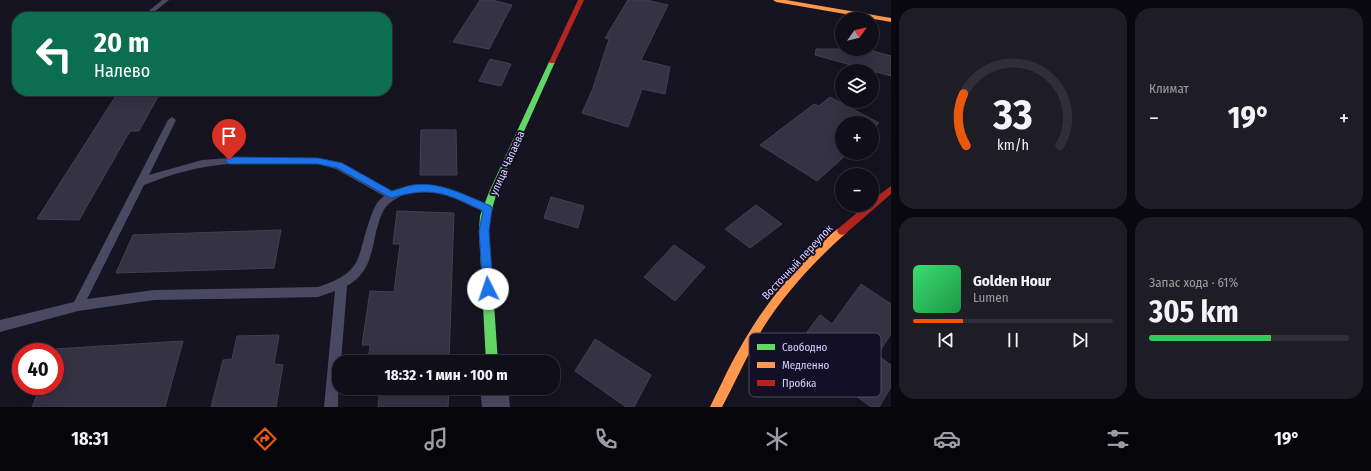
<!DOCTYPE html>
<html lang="ru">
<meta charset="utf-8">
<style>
:root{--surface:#100f19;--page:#1e1d26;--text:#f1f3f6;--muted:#9c9ca2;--line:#302f38;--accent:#ea580c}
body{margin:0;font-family:"Fira Sans Condensed",sans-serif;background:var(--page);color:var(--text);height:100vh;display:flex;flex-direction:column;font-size:15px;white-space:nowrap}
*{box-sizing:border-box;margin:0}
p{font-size:13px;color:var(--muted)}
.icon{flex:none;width:22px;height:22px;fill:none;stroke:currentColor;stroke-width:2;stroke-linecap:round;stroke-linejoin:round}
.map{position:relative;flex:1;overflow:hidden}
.panel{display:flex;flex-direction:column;gap:8px;padding:8px;background:#09080e;width:480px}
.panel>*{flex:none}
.top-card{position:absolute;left:12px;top:12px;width:380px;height:84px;border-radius:16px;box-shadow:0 4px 16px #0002,0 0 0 1px var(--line);background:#0b6e4f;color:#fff;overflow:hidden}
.needle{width:26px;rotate:56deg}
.tools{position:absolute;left:835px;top:12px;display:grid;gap:8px}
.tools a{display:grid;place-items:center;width:44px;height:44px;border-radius:50%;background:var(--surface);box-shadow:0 4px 16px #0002,0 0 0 1px var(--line);font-size:20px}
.speed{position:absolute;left:12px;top:343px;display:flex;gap:8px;font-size:20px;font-weight:700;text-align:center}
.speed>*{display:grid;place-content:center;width:52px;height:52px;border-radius:50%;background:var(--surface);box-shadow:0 4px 16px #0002,0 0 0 1px var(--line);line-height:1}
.speed .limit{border:6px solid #d22;background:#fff;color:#111}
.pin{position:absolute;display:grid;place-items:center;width:34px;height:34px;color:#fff;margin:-41px -17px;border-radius:50% 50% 50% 0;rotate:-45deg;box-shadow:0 0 4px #0007}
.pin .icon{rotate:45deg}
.me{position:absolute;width:44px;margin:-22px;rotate:356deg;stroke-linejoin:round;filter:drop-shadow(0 0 3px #0008)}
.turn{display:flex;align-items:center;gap:14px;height:84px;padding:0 16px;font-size:18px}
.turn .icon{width:52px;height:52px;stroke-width:2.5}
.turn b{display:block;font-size:28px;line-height:34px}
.big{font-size:30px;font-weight:700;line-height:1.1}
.panel .card{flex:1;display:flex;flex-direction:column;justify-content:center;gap:6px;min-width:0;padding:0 14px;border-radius:16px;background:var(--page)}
.panel .dial{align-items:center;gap:0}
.dial svg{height:104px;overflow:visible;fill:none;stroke:var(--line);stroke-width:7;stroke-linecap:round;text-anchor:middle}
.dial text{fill:var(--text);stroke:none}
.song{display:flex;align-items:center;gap:12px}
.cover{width:48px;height:48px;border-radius:6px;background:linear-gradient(135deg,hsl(140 70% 55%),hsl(140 70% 35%))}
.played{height:4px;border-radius:2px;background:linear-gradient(90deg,var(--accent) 25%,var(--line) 25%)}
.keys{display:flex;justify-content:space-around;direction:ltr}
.heat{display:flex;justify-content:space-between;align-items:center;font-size:22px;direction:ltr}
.charge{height:6px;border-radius:3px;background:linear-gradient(90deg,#34c759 61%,var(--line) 0)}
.panel .tiles{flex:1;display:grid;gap:8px;grid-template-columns:repeat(2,1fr)}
.trip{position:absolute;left:332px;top:355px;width:228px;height:40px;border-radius:16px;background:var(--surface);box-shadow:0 4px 16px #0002,0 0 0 1px var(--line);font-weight:700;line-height:40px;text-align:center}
.tabs{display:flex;height:64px;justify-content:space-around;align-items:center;background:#06060a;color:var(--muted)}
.tabs .icon{width:28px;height:28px}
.tabs .on{color:var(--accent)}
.tabs b{font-size:18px;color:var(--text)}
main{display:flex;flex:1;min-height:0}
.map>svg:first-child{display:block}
</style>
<main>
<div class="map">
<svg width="891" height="407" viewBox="0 0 891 407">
<rect width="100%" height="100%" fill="#161421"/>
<!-- building -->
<g fill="#343243" stroke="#433f54">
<path d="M480 0H492L512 5 489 49 453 42Z"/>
<path d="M628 0H646L668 5 641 60 670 67 665 94 642 89 628 127 582 113 593 88 609 39 605 38Z"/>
<path d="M816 49H866L891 56V76L815 55Z"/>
<path d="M490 59 511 64 501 86 479 81Z"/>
<path d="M119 91H161L139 131H130L79 220 37 219Z"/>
<path d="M830 97 879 123 872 130V123H842V153H848L817 181 760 145 814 104 819 106Z"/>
<path d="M421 130H456L457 175H420Z"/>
<path d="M551 197 584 206 578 228 544 218Z"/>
<path d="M756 205 782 224 750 248 725 229Z"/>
<path d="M397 211 454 213 449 362H368L370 345H362L370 291 394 292 400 244H393Z"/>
<path d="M281 230 274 268 116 273 133 235Z"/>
<path d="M674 245 705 267 675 301 644 277Z"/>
<path d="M861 284 891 304V334L877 355 891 365V387L879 407H871L812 363 824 345 807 332 820 315 832 324Z"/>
<path d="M279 335 274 364 283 365 276 407H211L223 360 232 359 237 336Z"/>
<path d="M595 339 651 375 634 407H626L575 371Z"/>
<path d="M183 341 165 407H32L41 386H55V349Z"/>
<path d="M380 388H449L448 407H378Z"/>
</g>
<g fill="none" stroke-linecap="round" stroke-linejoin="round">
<!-- lane -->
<g fill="#4a4962" fill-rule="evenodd">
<path d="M162 0H169L149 16H145V14Z"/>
<path d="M172 117 176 120 149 175 202 160 229 158H318L342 164 392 191C427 178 460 192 492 206L493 209 492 212 488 213C476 209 465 203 454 198 432 190 401 188 385 208 369 235 379 268 347 286L341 362H339L338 407H324L335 291 318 297 154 300 78 311 0 332V320L74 302 168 120ZM229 164H318L336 169 384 196C376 202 373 210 370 219 356 259 364 272 318 287L154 290 87 299 144 185C175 173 196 167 229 164Z"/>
</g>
<!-- street -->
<path fill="#4a4962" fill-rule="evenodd" d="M480 388H508L510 407H482Z"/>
<!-- fast -->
<path fill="#63d668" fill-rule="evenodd" d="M552 60 555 62 497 192 490 216 489 231 498 362H486L479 231 480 216 489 192 549 62Z"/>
<!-- slow -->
<g fill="#ff974d" fill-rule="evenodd">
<path d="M773 0H786L891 18V22L776 2Z"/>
<path d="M842 227 845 228 847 231 845 234C814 262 785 293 763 328 748 353 736 381 722 407H710C715 396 721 385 726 374 751 325 775 290 814 251 822 243 832 231 842 227Z"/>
</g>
<!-- jam -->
<g fill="#b3261e" fill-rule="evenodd">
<path d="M578 0H584L555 62 554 63H550L549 62Z"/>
<path d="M891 186V194L845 234 842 235 839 234 837 231 839 228 866 205H872V200Z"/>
</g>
</g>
<!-- route -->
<path fill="#1a73e8" stroke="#114b97" d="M229 157 318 158 342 163 392 191C399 189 406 186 413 185 440 181 467 196 491 206L492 209 489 231 493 289 491 293H484L483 289 479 231 483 211C445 193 433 186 391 198L337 168 318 164H229L225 160Z"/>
<g text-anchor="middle" stroke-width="4" stroke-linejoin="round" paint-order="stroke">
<!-- street labels -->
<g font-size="11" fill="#d9d4ff" stroke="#130f26">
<text transform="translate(507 163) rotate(-66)" y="4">улица Чапаева</text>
<text transform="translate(797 262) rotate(-47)" y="4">Восточный переулок</text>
</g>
</g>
<!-- legend -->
<rect x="749" y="333" width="132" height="64" rx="6" fill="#130f26" stroke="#4e4a67" stroke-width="1"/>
<rect x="757" y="344" width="18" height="6" fill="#63d668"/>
<rect x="757" y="362" width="18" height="6" fill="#ff974d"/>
<rect x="757" y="380" width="18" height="6" fill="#b3261e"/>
<g font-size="11" fill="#d9d4ff">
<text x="782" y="351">Свободно</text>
<text x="782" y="369">Медленно</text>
<text x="782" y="387">Пробка</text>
</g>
</svg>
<div class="tools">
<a><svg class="needle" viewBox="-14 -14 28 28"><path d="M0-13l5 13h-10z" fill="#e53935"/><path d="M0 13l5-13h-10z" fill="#9c9ca2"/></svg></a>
<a><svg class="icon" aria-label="layers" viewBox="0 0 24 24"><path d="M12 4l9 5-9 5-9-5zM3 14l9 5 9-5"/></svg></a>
<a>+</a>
<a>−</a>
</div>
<div class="speed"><div class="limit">40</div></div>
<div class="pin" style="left:229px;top:160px;background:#d93025"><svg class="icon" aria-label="arrive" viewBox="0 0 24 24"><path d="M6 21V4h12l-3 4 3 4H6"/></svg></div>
<svg class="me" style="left:488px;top:289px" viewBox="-20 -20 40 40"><circle r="19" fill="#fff"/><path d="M0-13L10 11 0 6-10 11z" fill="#1a73e8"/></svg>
<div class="trip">18:32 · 1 мин · 100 m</div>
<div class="top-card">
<div class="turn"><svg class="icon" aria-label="left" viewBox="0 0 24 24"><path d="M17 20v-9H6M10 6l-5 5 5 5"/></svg><div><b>20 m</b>Налево</div></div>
</div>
</div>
<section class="panel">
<div class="tiles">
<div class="card dial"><svg viewBox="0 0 100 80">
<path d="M14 69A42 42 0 1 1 86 69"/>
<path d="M14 69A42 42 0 0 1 12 29" stroke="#ea580c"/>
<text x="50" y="56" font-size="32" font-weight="700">33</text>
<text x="50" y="72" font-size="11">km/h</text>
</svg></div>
<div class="card"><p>Климат</p>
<div class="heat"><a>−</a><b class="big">19°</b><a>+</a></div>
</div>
<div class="card">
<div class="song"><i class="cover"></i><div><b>Golden Hour</b><p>Lumen</p></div></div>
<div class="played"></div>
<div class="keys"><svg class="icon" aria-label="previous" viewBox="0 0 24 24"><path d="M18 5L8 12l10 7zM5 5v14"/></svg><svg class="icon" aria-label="pause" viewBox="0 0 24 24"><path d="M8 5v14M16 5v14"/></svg><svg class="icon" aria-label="next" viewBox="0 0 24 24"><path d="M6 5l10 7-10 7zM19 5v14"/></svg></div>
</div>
<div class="card"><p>Запас хода · 61%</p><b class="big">305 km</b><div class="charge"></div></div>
</div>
</section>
</main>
<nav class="tabs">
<b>18:31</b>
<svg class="icon on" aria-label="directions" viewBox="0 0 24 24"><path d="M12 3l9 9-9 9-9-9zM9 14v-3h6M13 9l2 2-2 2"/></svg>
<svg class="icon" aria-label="music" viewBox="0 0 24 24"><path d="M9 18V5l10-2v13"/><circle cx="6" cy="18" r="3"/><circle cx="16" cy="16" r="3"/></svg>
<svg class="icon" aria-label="phone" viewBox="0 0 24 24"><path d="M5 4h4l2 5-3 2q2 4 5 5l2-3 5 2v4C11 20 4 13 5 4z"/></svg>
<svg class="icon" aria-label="climate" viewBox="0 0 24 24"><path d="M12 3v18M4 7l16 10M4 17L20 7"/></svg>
<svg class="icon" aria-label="car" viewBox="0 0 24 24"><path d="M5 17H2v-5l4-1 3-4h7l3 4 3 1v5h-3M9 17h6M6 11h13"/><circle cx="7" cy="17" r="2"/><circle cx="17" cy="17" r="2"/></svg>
<svg class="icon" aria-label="filters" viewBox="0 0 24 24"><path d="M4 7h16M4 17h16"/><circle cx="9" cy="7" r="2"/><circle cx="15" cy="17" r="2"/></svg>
<b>19°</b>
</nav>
